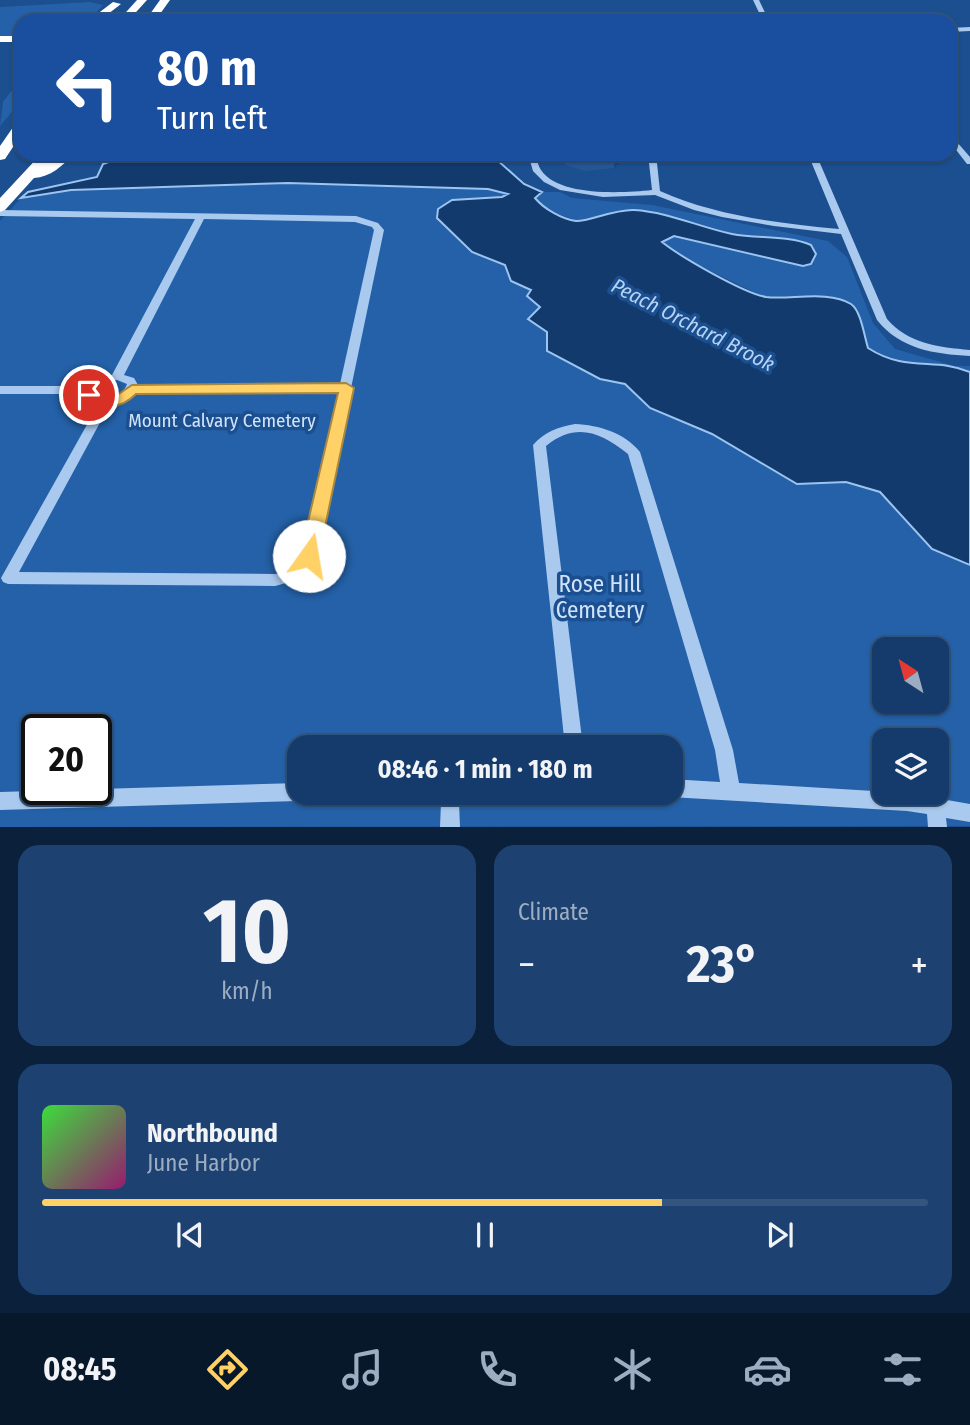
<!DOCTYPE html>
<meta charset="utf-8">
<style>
:root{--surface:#143b6b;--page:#1d4271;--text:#f1f3f6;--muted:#9dadc1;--line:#33557e;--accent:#ffd166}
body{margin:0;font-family:"Fira Sans Condensed",sans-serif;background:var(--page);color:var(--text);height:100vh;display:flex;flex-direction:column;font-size:26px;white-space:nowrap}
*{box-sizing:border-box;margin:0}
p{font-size:23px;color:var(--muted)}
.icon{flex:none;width:38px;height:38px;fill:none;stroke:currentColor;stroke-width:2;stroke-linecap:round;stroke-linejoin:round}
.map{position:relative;height:827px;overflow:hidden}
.panel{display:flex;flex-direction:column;gap:18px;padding:18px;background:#0b203b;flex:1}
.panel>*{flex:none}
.banner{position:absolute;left:14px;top:14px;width:943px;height:147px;border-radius:21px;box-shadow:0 2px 5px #0004,0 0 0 2px var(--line);background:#1a4fa0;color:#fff;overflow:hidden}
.needle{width:46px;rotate:324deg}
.buttons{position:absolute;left:872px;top:637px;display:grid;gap:14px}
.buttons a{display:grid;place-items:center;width:77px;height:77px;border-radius:14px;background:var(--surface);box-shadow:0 2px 5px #0004,0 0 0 2px var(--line);font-size:35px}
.speed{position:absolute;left:21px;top:714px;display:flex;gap:14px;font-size:35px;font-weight:700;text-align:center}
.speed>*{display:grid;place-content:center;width:91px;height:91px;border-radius:50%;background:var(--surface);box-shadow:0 2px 5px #0004,0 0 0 2px var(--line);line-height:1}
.speed .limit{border:4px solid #111;border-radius:10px;background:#fff;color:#111}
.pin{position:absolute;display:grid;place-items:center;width:60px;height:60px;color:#fff;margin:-30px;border:4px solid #fff;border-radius:50%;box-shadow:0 2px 7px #0007}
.me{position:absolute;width:77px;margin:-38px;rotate:13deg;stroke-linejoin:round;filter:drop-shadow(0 0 5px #0008)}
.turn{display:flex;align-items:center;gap:24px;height:147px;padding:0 28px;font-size:32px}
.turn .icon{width:91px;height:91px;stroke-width:2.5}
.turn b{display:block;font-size:49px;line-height:60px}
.big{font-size:52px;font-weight:700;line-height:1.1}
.panel .tile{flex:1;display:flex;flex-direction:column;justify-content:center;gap:10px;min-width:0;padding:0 24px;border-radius:21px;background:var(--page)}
.panel .dial{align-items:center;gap:0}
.dial b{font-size:91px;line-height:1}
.song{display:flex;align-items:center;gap:21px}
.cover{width:84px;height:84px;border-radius:10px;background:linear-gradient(135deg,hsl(120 70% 55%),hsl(320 70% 35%))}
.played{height:7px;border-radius:4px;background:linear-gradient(90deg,var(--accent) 70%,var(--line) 70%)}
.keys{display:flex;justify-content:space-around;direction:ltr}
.heat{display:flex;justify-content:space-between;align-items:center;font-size:38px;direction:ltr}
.panel .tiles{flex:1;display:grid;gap:18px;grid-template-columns:1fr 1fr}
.tile:last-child{grid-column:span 2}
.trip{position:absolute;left:287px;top:735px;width:396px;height:70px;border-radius:21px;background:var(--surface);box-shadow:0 2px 5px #0004,0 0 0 2px var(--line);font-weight:700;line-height:70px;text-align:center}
.dock{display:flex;height:112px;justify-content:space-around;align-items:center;background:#08182b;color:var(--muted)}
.dock .icon{width:49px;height:49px}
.dock .current{color:var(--accent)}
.dock b{font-size:32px;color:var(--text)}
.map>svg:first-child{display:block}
</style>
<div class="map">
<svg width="970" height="827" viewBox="0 0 970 827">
<rect width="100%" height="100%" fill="#1b4f8f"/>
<!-- green -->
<g fill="#2461a8" fill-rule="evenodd">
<path d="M90 2 103 5 89 21H21V38H0V7Z"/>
<path d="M21 78V101L0 126 3 102Z"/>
<path d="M288 183 488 189 509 194 437 218 472 252 505 265 531 290 540 307 547 332 600 379 625 384 650 408 712 434 796 484 846 482 880 492 932 549 970 565V826L0 827V221L21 198 71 190ZM884 649H936V702H884ZM37 730H96V789H37ZM884 740H936V793H884ZM299 747H670V793H299Z"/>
<path d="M542 192H560L572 198 652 205 828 241 847 257 873 323 895 349 955 366H970V372L955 366 912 365 878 354 868 348 848 302 810 296 764 297 688 260 662 242 673 236 742 252 811 245 806 243 733 234 695 226 669 215 578 221 558 214 541 204 535 198Z"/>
</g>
<!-- water -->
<path fill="#123a6d" stroke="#9cc4f0" stroke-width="2" d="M131 154H483L496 159 524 184 542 192 535 198C544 209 562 219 576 221 587 222 615 209 634 210 668 212 699 227 732 234 758 239 787 235 811 245L816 254 811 264 803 266 674 236 662 242C681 257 743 293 766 297 790 300 829 290 851 304 861 311 864 335 868 348 907 373 935 357 970 372V565L932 549 880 492 846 482 797 484 712 434 650 408 625 384 600 379 547 351V332L528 319 540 307 527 296 531 290 511 281 505 265 472 252 437 218 438 209 452 200 502 197 508 194 488 189 288 183 71 190 21 198 28 192 97 177 103 164Z"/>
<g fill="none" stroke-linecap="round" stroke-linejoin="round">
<!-- minor -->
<g fill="#a9c9ee" fill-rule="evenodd">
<path d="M753 0H759L769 21H763Z"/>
<path d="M970 27V31L950 32V28Z"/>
<path d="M950 134 970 157V164H967L950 142Z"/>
<path d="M528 154H536C537 159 538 166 541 170 559 197 623 193 652 190L648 154H656L660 191C716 216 778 223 839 229L808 154H816L887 319C909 344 938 347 970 350V356C934 354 900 349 877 320L841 234 774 226 722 217 694 210 655 195 603 197 560 190 544 182 533 171Z"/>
<path d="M0 210 356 216 378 223 384 230 316 556 305 578 275 586 8 584 3 582 1 578 98 405 87 402 84 394H0V386H86L96 379 112 375 195 219 0 216ZM204 219 355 222 372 227 374 230 340 384 138 385 134 378 124 375ZM117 380 127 384C122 398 110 401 97 397L95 391 104 384ZM338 392 302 556 295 570 275 574 19 572 109 406 126 401 135 393Z"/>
<path d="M575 424C599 425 625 433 640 452L733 750 739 783 907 793 970 804V822L946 818 947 827H928L927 814 907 811 670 797 663 794V793H670V779L720 782 715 750 628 454C600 432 576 422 546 446L583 747H565L533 445C544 432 558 427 575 424Z"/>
<path d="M299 783V793H308L306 798 299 801 0 810V792Z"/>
<path d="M432 793H481L479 799 472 802H459L460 827H440L441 802 434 799Z"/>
</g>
<!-- highway -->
<g fill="#fff" fill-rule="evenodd">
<path d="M137 0H147L128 21H118Z"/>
<path d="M160 0H170L155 21H145Z"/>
<path d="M113 2 121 4 99 21H88Z"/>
<rect x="0" y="36" width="21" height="6"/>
<path d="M21 122V135L5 159 0 160V146L16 123Z"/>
<path d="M41 154H55L47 163 58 154H73C63 166 50 177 34 178L5 210 0 212V198Z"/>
</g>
</g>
<!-- wall -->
<path fill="#245895" d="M557 154H626V158L614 168 585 171 566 165 556 157Z"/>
<!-- shaded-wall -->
<path fill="#1d4779" d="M615 154H626V158L614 168Z"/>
<!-- route -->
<path fill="#ffd166" stroke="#a68842" stroke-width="2" d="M346 383 354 388 319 556 316 561H303L300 556 338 393 136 394C121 409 96 414 81 395L89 391 105 398 117 395 132 385Z"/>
<g text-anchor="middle" stroke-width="7" stroke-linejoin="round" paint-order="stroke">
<!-- park labels -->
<g font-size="19" fill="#cfe3fa" stroke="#1b4f8f">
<text x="222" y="427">Mount Calvary Cemetery</text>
</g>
<!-- water labels -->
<g font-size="21" font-style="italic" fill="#b5d3f5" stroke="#1b4f8f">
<text transform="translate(693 325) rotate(27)" y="7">Peach Orchard Brook</text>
</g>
<!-- near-park labels -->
<g font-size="23" fill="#cfe3fa" stroke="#1b4f8f">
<text x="600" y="592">Rose Hill<tspan x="600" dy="26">Cemetery</tspan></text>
</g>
</g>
</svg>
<div class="buttons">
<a><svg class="needle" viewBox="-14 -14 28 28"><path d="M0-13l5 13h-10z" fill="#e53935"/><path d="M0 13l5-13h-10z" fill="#9dadc1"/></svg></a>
<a><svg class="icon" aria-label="layers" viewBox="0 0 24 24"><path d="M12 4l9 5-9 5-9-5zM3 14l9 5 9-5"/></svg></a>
</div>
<div class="speed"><div class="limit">20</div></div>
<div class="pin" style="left:89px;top:395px;background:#d93025"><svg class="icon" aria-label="arrive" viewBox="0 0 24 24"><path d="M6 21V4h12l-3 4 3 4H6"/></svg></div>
<svg class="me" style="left:309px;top:556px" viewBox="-20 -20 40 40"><circle r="19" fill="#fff"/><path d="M0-13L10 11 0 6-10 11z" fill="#ffd166"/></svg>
<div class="trip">08:46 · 1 min · 180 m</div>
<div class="banner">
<div class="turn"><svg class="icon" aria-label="left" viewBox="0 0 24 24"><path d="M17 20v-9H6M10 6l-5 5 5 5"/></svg><div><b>80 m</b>Turn left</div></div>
</div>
</div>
<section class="panel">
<div class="tiles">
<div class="tile dial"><b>10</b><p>km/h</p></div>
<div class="tile"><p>Climate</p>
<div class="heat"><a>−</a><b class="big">23°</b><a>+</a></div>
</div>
<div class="tile">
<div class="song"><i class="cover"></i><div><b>Northbound</b><p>June Harbor</p></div></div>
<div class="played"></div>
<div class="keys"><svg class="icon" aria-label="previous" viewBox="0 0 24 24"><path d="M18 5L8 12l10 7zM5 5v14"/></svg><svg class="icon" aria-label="pause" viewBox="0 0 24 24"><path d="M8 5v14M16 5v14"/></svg><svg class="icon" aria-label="next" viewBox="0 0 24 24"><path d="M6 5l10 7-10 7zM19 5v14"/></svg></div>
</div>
</div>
</section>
<nav class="dock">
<b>08:45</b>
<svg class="icon current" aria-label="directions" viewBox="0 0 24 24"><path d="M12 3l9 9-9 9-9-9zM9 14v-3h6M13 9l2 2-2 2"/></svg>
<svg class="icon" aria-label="music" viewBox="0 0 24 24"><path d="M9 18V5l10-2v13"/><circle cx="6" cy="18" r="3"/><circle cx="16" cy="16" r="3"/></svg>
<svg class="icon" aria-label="phone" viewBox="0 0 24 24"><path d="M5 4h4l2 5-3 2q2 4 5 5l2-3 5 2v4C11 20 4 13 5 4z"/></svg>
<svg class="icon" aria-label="climate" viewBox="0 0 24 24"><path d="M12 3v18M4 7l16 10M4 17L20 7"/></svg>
<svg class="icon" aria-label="car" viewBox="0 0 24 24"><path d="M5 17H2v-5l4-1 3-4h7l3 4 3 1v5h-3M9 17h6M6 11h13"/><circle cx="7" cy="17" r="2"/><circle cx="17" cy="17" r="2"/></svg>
<svg class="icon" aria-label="filters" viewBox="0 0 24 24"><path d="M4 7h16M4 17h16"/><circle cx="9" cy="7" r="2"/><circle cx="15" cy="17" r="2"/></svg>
</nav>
